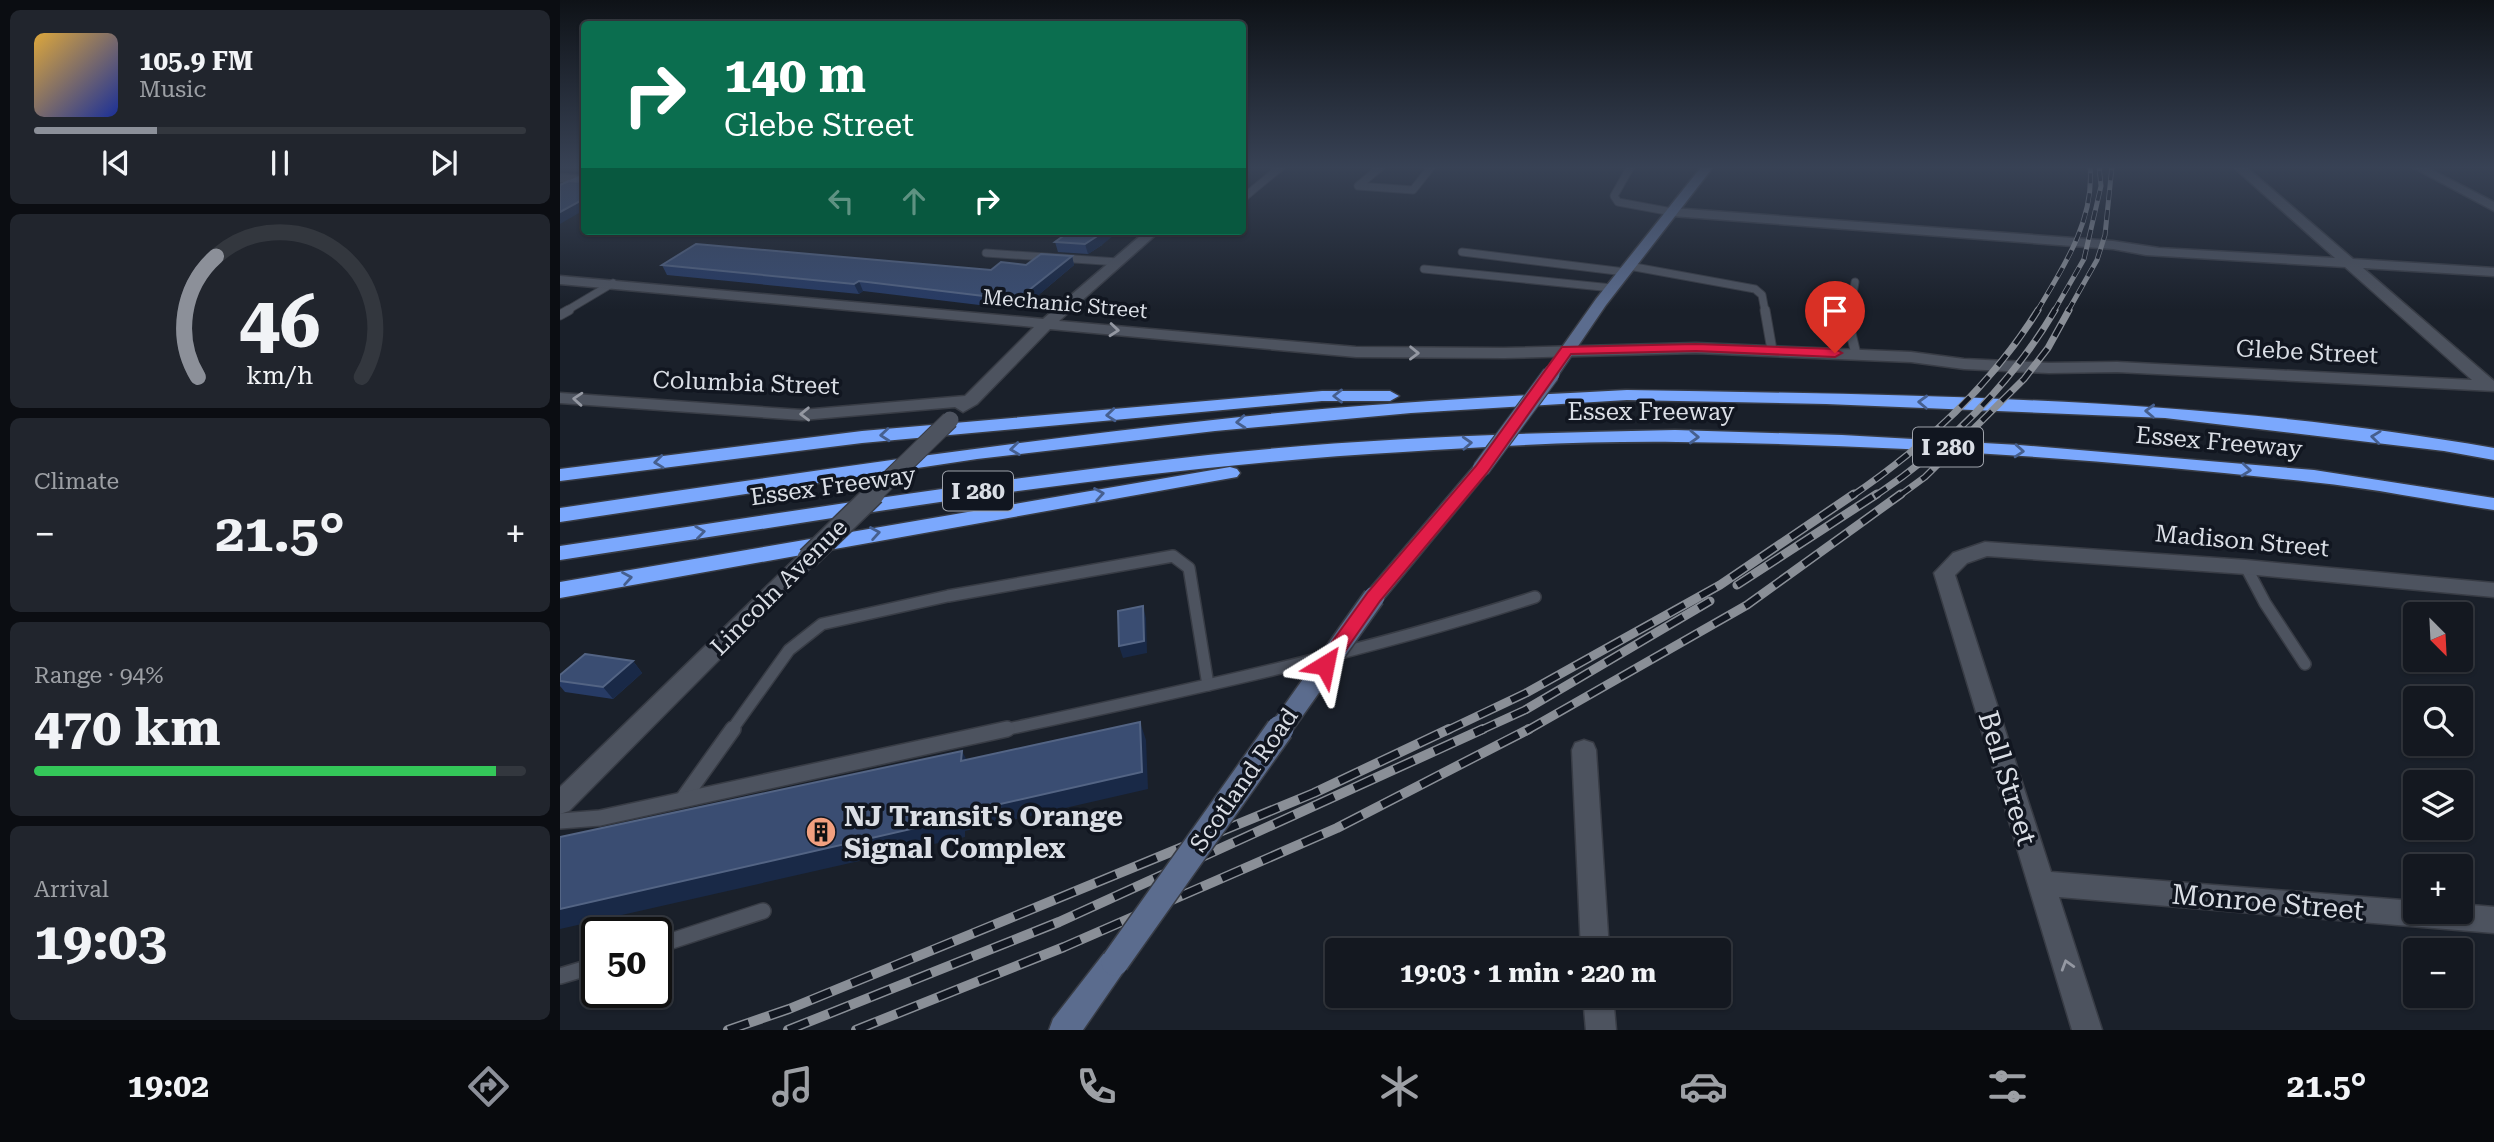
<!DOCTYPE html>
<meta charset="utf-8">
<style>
:root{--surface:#141820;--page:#21252d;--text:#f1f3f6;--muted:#9da0a5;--line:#33373e;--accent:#8c9099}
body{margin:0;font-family:"Roboto Serif",serif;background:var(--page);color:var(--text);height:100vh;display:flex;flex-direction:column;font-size:26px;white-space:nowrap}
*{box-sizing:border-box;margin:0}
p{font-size:23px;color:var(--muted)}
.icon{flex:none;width:38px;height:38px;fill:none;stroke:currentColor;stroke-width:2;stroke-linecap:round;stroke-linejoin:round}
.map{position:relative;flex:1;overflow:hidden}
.drawer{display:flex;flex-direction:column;gap:10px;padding:10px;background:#0b0d12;width:560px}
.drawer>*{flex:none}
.guide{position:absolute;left:21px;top:21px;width:665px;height:214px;border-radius:7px;box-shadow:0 2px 5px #0004,0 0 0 2px var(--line);background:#0b6e4f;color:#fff;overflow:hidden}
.needle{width:46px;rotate:156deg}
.tools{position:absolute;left:1843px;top:602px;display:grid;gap:14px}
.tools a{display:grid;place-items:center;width:70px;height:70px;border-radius:7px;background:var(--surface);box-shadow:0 2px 5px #0004,0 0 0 2px var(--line);font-size:35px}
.speed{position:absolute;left:21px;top:917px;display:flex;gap:14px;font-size:35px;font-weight:700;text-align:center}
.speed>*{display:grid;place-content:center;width:91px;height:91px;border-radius:50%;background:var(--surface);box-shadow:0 2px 5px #0004,0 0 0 2px var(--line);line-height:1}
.speed .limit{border:4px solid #111;border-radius:10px;background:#fff;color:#111}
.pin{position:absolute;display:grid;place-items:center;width:60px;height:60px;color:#fff;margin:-72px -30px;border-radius:50% 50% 50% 0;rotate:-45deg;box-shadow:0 0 7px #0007}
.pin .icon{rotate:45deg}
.me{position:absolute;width:77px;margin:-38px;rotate:35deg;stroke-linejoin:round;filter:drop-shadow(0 0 5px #0008)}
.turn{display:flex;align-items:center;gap:24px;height:147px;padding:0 28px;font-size:32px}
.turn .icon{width:91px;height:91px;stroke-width:2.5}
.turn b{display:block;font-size:49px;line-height:60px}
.lanes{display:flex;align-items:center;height:66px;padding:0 28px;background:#0003;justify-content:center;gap:35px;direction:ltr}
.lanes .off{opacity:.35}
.big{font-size:52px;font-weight:700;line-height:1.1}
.drawer .card{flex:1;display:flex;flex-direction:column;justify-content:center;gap:10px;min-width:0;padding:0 24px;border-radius:10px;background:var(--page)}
.drawer .dial{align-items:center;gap:0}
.dial svg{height:182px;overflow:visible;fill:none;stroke:var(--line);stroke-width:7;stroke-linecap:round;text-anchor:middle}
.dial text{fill:var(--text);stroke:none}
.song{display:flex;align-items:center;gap:21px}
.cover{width:84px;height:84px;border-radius:10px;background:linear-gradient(135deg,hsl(40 70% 55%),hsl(230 70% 35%))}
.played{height:7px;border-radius:4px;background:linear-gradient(90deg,var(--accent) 25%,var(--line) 25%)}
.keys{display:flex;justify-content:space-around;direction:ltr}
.heat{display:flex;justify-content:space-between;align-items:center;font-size:38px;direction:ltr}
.charge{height:10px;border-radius:5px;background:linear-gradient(90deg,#34c759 94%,var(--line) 0)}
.trip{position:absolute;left:765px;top:938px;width:406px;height:70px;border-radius:7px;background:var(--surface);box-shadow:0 2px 5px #0004,0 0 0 2px var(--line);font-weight:700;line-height:70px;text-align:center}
.tab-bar{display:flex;height:112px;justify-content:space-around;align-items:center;background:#080a0d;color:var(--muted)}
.tab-bar .icon{width:49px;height:49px}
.tab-bar .active{color:var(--accent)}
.tab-bar b{font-size:32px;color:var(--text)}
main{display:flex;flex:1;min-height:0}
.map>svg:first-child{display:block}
</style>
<main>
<section class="drawer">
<div class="card">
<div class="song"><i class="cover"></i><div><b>105.9 FM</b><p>Music</p></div></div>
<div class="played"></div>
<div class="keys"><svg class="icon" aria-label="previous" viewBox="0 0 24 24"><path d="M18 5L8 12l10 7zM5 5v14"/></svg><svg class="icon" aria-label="pause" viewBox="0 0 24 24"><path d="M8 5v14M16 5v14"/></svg><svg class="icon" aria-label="next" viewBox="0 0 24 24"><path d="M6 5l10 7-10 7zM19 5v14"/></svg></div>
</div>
<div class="card dial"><svg viewBox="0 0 100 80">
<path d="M14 69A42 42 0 1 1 86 69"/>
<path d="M14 69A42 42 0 0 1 22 16" stroke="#8c9099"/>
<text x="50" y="56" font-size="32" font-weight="700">46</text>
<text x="50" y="72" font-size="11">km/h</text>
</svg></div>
<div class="card"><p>Climate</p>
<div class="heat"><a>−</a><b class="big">21.5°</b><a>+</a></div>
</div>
<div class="card"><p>Range · 94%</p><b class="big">470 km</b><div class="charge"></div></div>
<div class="card"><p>Arrival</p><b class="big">19:03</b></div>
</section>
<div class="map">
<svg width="1934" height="1030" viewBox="0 0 1934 1030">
<rect width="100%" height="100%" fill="#1a202a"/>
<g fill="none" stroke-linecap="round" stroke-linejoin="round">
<!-- service-far3 casing -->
<g stroke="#383c45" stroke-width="9">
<g id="service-far3">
<path d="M822 166 798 186 853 190 872 166"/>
<path d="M1071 166 1054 196 1058 202 1112 212"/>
<path d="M682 199 722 166"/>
<path d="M902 252 1065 272"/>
<path d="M426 253 558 262"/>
<path d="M1069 266 1195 289 1202 295 1205 311"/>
<path d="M864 269 1052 288"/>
<path d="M6 311 53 283"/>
<path d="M1290 311 1295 282"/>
</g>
</g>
<!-- service-far2 casing -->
<g stroke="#383c45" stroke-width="11">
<g id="service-far2">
<path d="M1205 310 1212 350"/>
<path d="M1290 310 1288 321 1296 354"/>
<path d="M0 315 9 310"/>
</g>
</g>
<!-- service-far1 casing -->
<g stroke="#383c45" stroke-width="14">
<g id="service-far1">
<path d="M1686 567 1705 603 1745 664"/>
<path d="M171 731 229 650 262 624 388 596 613 556 629 568 648 685"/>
<path d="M439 731C619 692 800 654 975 597"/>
</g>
</g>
<!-- service casing -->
<g stroke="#383c45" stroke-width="18">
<g id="service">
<path d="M123 799 173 729"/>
<path d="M0 821 40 818 447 729"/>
<path d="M96 946 203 911"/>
<path d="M0 976 37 965"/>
</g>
</g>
<!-- minor casing -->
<g stroke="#383c45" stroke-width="3">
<g id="minor">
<path d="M1672 166H1685L1793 259 1934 268V276L1803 268 1934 381V391L1557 372 1489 373 1404 369 1351 362 1136 353 944 358 796 357 490 329 417 404 403 412 395 407 242 420 0 403V393L242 410 405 396 474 327 0 284V276L483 319 586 231H600L499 321 796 347 944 348 1136 343 1351 352 1404 359 1489 363 1557 362 1912 380 1785 267 1586 255 1553 249 1112 216 1106 212 1112 208 1553 241 1599 248 1775 258Z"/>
<path d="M1850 166H1864L1934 202V211Z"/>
<path d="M0 174 24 176V182H0Z"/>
<path d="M1425 542 1686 560 1934 583V597L1686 574 1427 556 1407 563 1395 575 1491 872 1855 901V912H1900V904L1934 907V933L1499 897 1542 1030H1512L1374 573 1393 553Z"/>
<path d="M248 551 255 553 258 558 255 563 9 811 0 814V787L241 553Z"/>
<path d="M1024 740 1033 743 1036 750 1049 950H1021L1012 750 1015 743Z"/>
<path d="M1023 996H1053L1056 1030H1026Z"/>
</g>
</g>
<!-- secondary casing -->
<g stroke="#383c45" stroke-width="3">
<g id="secondary">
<path d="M1142 166H1154L1046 305 997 377H985L983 374 1036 299Z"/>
<path d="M24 174V182L0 192V184Z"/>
<path d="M921 464 927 465 930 469 927 473 821 602 814 604 807 602 803 597 807 592 915 465Z"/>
<path d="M555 948 565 952 570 962 523 1030H489L493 1019 545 952Z"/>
</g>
</g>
<!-- motorway casing -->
<g stroke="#383c45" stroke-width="3">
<g id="motorway">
<path d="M1067 390C1356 395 1648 397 1934 448V460L1884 451 1605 418 1266 404 1067 400 851 413 655 431 417 459 0 522V508C217 476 434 444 653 420 790 404 929 397 1067 390Z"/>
<path d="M762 391H830L839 396 830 401H762L302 443 0 481V469L302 431Z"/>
<path d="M1115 430 1282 435 1459 445 1754 470 1934 498V510C1873 501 1812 488 1751 482 1541 459 1328 444 1117 442 1026 441 934 446 843 452 560 468 280 518 0 560V546C216 514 431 479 648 455 803 438 959 433 1115 430Z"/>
<path d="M670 467 677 469 680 473 677 477 0 598V582Z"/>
</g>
</g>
<!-- service-far3 -->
<use href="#service-far3" stroke="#4d535f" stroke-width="7"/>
<!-- service-far2 -->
<use href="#service-far2" stroke="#4d535f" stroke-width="9"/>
<!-- service-far1 -->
<use href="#service-far1" stroke="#4d535f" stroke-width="11"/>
<!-- service -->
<use href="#service" stroke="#4d535f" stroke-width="15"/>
<!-- minor -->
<use href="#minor" fill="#4d535f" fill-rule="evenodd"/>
<!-- secondary -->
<use href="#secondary" fill="#5b6c8e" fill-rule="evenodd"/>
<!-- motorway -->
<use href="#motorway" fill="#7ba8fd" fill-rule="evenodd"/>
<!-- rail-far3 casing -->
<g stroke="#8a8f97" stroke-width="5">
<g id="rail-far3">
<path d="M1477 311C1503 268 1535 220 1530 166"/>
<path d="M1494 311 1524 259 1541 186 1539 166"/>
<path d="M1508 311 1537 260 1545 235 1552 166"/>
</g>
</g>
<!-- rail-far2 casing -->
<g stroke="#8a8f97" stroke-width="7">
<g id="rail-far2">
<path d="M1292 496C1364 447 1432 384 1478 310"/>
<path d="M1315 496C1386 449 1452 383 1495 310"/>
<path d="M1339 496 1365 477 1464 379 1488 348 1509 310"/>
</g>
</g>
<!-- rail-far1 casing -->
<g stroke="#8a8f97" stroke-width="9">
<g id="rail-far1">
<path d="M1177 585 1317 494"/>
<path d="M886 731 966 693 1160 585 1294 494"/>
<path d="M919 731 965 710 1150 601"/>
<path d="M966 731 1187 605 1341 494"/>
</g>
</g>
<!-- rail casing -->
<g stroke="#8a8f97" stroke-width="10">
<g id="rail">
<path d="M168 1030 229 1009 754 793 889 729"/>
<path d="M228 1030 499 922 923 729"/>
<path d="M296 1030 504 947 777 828 969 729"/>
</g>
</g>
<!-- rail-far3 -->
<use href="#rail-far3" stroke="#111620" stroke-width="3.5" stroke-dasharray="10" stroke-linecap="butt"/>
<!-- rail-far2 -->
<use href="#rail-far2" stroke="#111620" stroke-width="4.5" stroke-dasharray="14" stroke-linecap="butt"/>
<!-- rail-far1 -->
<use href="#rail-far1" stroke="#111620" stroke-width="6" stroke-dasharray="18" stroke-linecap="butt"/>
<!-- rail -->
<use href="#rail" stroke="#111620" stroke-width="7" stroke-dasharray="22" stroke-linecap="butt"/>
<!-- minor-bridge-far1 casing -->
<g stroke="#383c45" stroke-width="19" stroke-linecap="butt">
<path id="minor-bridge-far1" d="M312 496 390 420"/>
</g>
<!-- minor-bridge casing -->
<g stroke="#383c45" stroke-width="24" stroke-linecap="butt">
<path id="minor-bridge" d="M248 558 314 494"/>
</g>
<!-- secondary-bridge-far2 casing -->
<g stroke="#383c45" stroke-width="19" stroke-linecap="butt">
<path id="secondary-bridge-far2" d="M921 469 991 374"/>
</g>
<!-- secondary-bridge-far1 casing -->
<g stroke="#383c45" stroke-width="24" stroke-linecap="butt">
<path id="secondary-bridge-far1" d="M719 731 814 597"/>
</g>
<!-- secondary-bridge casing -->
<g stroke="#383c45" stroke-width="30" stroke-linecap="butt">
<path id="secondary-bridge" d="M555 962 720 729"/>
</g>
<!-- minor-bridge-far1 -->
<use href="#minor-bridge-far1" stroke="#4d535f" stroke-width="17"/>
<!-- minor-bridge -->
<use href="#minor-bridge" stroke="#4d535f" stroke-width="21"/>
<!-- secondary-bridge-far2 -->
<use href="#secondary-bridge-far2" stroke="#5b6c8e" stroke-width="17"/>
<!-- secondary-bridge-far1 -->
<use href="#secondary-bridge-far1" stroke="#5b6c8e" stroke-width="21"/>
<!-- secondary-bridge -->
<use href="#secondary-bridge" stroke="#5b6c8e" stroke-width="27"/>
</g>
<!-- wall -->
<g fill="#273b65">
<path d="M495 242 542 245 528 254 498 252Z"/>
<path d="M512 256 514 265 463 308 436 307 303 291 299 294 107 275 102 265 431 270 466 265Z"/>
<path d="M73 661 82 673 53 699 5 692 0 686V675Z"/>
</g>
<!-- shaded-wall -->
<g fill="#192947">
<path d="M24 199V210L0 224V212Z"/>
<path d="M545 231H559L542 245 528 254 525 244Z"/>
<path d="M512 256 514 265 463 308 459 298Z"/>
<path d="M299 281 303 291 299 294 294 284Z"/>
<path d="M583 606 586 618 587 653 563 658 559 646Z"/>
<path d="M73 661 82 673 53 699 43 687Z"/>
<path d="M580 722 586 740 588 789 405 831V837L0 929V909L396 814Z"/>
<path d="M402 751 411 768 401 761Z"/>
</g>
<!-- building -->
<g fill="#3a4d72" stroke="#536484" stroke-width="2">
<path d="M9 181 24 182V199L0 212V185Z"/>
<path d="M510 231H545L525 244 495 242Z"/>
<path d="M136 244 431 270 441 262 466 265 481 254 512 256 459 298 432 297 299 281 294 284 102 265Z"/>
<path d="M583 606 584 641 559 646 558 611Z"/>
<path d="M25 654 73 661 43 687 0 681V675Z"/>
<path d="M580 722 582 772 396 814 395 819 0 909V837L402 751 401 761Z"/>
</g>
<!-- one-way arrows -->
<defs><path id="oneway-chevron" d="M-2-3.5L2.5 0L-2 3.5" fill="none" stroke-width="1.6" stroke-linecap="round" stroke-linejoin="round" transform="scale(1.75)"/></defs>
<g stroke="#9498a2">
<use href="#oneway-chevron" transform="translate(554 330) rotate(5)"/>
<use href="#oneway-chevron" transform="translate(854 353) rotate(1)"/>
<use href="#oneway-chevron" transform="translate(18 399) rotate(-176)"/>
<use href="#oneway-chevron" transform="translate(245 414) rotate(179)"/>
<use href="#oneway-chevron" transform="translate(1507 965) rotate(-107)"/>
</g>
<g stroke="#465f8e">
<use href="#oneway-chevron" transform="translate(778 396) rotate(180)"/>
<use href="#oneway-chevron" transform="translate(1363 402) rotate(-178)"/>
<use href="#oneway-chevron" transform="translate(1590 411) rotate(-178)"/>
<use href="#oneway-chevron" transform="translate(551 415) rotate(175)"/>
<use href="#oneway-chevron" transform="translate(681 422) rotate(175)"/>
<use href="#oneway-chevron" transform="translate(325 435) rotate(175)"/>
<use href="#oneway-chevron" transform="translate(1134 437) rotate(2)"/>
<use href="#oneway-chevron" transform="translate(1816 437) rotate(-173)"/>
<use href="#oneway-chevron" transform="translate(907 443) rotate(-3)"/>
<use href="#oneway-chevron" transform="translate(455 449) rotate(173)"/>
<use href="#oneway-chevron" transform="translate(1459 451) rotate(4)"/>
<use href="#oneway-chevron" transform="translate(99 462) rotate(173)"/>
<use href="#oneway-chevron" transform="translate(1686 470) rotate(5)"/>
<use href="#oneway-chevron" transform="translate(539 494) rotate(-10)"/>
<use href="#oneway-chevron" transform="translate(140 532) rotate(-8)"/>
<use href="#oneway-chevron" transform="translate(315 533) rotate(-10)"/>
<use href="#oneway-chevron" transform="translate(67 578) rotate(-10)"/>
</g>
<!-- sky -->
<linearGradient id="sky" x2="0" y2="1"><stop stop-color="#0e1217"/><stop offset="0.54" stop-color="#384255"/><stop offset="1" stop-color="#384255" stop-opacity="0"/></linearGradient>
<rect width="1934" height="310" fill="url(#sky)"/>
<!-- route -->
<path fill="#e11d48" stroke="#92132f" stroke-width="2" d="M1136 344 1275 349 1282 353 1275 357 1136 351 1011 354 927 473 820 601 772 670H759L756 665 759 660 808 592 916 466 1002 347Z"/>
<!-- icons -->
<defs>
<g id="building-disc" transform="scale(1.575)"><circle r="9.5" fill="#f2a07f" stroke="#111620"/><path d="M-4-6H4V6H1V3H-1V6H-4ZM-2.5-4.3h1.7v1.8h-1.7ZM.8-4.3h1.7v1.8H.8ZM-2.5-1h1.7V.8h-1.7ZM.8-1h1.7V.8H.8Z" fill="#111"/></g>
</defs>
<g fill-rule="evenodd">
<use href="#building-disc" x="261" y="832"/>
</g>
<g text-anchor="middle" stroke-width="7" stroke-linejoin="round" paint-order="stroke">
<!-- far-street labels -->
<g font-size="21" fill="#dadee5" stroke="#111620">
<text transform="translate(505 304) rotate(5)" y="7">Mechanic Street</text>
</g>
<!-- shield labels -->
<g fill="#111620" stroke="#9ea2aa" stroke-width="2">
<rect x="1353" y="427.5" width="70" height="39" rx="5"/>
<rect x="383" y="471.5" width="70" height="39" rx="5"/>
</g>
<g font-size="23" font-weight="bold" fill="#dadee5">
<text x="1388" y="455">I 280</text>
<text x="418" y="499">I 280</text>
</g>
<!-- street labels -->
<g font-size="24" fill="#dadee5" stroke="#111620">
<text transform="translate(1747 352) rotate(3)" y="8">Glebe Street</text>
<text transform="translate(186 383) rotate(2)" y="8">Columbia Street</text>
<text x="1091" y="420">Essex Freeway</text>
<text transform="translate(1659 442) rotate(5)" y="8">Essex Freeway</text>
<text transform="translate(273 486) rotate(-8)" y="8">Essex Freeway</text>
<text transform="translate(1682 541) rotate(5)" y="8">Madison Street</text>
<text transform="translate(219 587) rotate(-45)" y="8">Lincoln Avenue</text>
<text transform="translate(684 780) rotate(-55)" y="8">Scotland Road</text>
</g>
<!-- near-street labels -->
<g font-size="28" fill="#dadee5" stroke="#111620">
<text transform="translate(1448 778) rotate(73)" y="10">Bell Street</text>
<text transform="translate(1708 902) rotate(5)" y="10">Monroe Street</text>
</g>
<!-- near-poi labels -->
<g font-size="28" font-weight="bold" fill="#dadee5" stroke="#111620" text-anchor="start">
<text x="284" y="826">NJ Transit's Orange<tspan x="284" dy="32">Signal Complex</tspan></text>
</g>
</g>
</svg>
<div class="tools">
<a><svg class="needle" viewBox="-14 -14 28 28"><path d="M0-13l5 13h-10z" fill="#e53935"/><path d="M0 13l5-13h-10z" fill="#9da0a5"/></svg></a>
<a><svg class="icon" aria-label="search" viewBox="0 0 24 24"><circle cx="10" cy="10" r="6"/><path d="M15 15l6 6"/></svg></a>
<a><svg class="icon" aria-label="layers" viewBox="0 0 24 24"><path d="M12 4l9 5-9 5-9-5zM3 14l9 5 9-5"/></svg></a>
<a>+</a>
<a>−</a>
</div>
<div class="speed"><div class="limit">50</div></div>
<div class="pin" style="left:1275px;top:353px;background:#d93025"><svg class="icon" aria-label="arrive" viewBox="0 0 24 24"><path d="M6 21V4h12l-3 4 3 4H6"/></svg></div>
<svg class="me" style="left:765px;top:665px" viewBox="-20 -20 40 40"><path d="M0-17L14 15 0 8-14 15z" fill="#e11d48" stroke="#fff" stroke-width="4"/></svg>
<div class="trip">19:03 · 1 min · 220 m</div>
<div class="guide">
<div class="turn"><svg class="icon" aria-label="right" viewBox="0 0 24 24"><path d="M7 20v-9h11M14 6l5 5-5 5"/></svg><div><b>140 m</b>Glebe Street</div></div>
<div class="lanes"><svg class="icon off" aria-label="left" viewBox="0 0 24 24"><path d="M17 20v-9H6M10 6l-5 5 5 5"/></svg><svg class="icon off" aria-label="ahead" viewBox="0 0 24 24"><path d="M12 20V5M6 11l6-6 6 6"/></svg><svg class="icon" aria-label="right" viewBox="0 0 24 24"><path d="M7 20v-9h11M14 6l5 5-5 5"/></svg></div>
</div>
</div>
</main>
<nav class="tab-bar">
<b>19:02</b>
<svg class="icon active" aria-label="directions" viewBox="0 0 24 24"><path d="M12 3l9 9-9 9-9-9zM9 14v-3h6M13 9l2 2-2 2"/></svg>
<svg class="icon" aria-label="music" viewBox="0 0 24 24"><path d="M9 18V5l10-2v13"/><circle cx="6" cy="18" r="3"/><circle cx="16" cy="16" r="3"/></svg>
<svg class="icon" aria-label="phone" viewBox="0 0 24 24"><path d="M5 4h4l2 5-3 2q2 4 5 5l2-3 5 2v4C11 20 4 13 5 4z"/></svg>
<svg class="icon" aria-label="climate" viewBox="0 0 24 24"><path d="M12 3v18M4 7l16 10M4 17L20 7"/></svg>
<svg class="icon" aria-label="car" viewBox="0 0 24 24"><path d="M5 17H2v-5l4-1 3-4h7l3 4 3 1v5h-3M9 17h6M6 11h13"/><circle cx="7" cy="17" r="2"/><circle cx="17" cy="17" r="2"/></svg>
<svg class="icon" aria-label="filters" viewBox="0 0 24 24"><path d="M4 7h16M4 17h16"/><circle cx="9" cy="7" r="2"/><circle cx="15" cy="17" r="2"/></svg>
<b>21.5°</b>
</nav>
